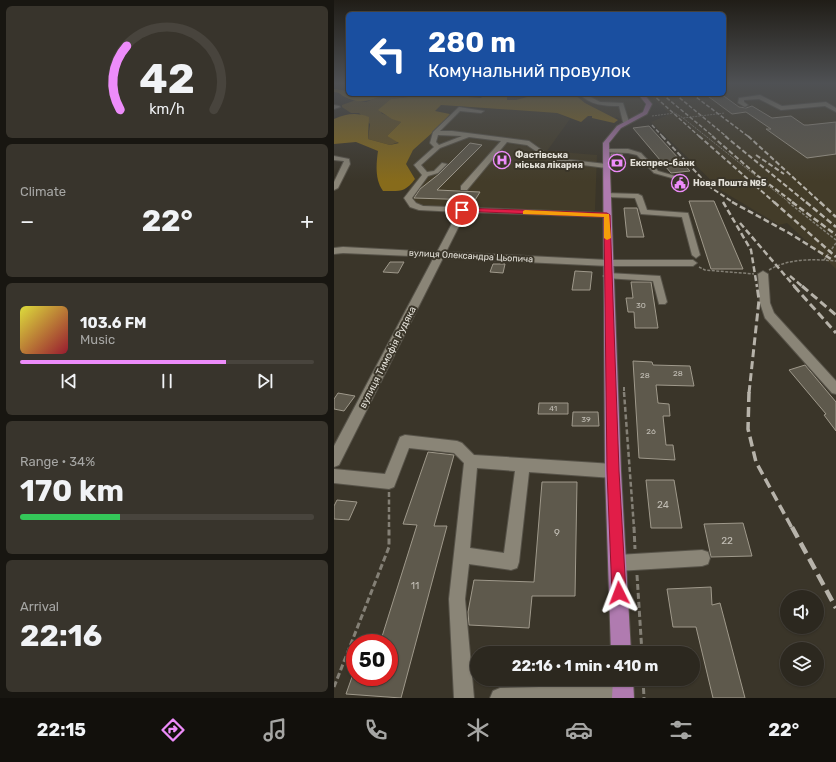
<!DOCTYPE html>
<meta charset="utf-8">
<style>
:root{--surface:#2c281f;--page:#38342c;--text:#f1f3f6;--muted:#a6a6a4;--line:#48443d;--accent:#ed8cfa}
body{margin:0;font-family:Rubik,sans-serif;background:var(--page);color:var(--text);height:100vh;display:flex;flex-direction:column;font-size:15px;white-space:nowrap}
*{box-sizing:border-box;margin:0}
p{font-size:13px;color:var(--muted)}
.icon{flex:none;width:22px;height:22px;fill:none;stroke:currentColor;stroke-width:2;stroke-linecap:round;stroke-linejoin:round}
.map{position:relative;flex:1;overflow:hidden}
.details{display:flex;flex-direction:column;gap:6px;padding:6px;background:#181611;width:334px}
.details>*{flex:none}
.banner{position:absolute;left:12px;top:12px;width:380px;height:84px;border-radius:6px;box-shadow:0 1px 3px #0004,0 0 0 1px var(--line);background:#1a4fa0;color:#fff;overflow:hidden}
.buttons{position:absolute;left:446px;top:590px;display:grid;gap:8px}
.buttons a{display:grid;place-items:center;width:44px;height:44px;border-radius:50%;background:var(--surface);box-shadow:0 1px 3px #0004,0 0 0 1px var(--line);font-size:20px}
.speed{position:absolute;left:12px;top:634px;display:flex;gap:8px;font-size:20px;font-weight:700;text-align:center}
.speed>*{display:grid;place-content:center;width:52px;height:52px;border-radius:50%;background:var(--surface);box-shadow:0 1px 3px #0004,0 0 0 1px var(--line);line-height:1}
.speed .limit{border:6px solid #d22;background:#fff;color:#111}
.pin{position:absolute;display:grid;place-items:center;width:34px;height:34px;color:#fff;margin:-17px;border:2px solid #fff;border-radius:50%;box-shadow:0 1px 4px #0007}
.me{position:absolute;width:44px;margin:-22px;rotate:357deg;stroke-linejoin:round;filter:drop-shadow(0 0 3px #0008)}
.turn{display:flex;align-items:center;gap:14px;height:84px;padding:0 16px;font-size:18px}
.turn .icon{width:52px;height:52px;stroke-width:2.5}
.turn b{display:block;font-size:28px;line-height:34px}
.big{font-size:30px;font-weight:700;line-height:1.1}
.details .widget{flex:1;display:flex;flex-direction:column;justify-content:center;gap:6px;min-width:0;padding:0 14px;border-radius:6px;background:var(--page)}
.details .dial{align-items:center;gap:0}
.dial svg{height:104px;overflow:visible;fill:none;stroke:var(--line);stroke-width:7;stroke-linecap:round;text-anchor:middle}
.dial text{fill:var(--text);stroke:none}
.song{display:flex;align-items:center;gap:12px}
.cover{width:48px;height:48px;border-radius:6px;background:linear-gradient(135deg,hsl(60 70% 55%),hsl(350 70% 35%))}
.played{height:4px;border-radius:2px;background:linear-gradient(90deg,var(--accent) 70%,var(--line) 70%)}
.keys{display:flex;justify-content:space-around;direction:ltr}
.heat{display:flex;justify-content:space-between;align-items:center;font-size:22px;direction:ltr}
.charge{height:6px;border-radius:3px;background:linear-gradient(90deg,#34c759 34%,var(--line) 0)}
.trip{position:absolute;left:136px;top:646px;width:230px;height:40px;border-radius:20px;background:var(--surface);box-shadow:0 1px 3px #0004,0 0 0 1px var(--line);font-weight:700;line-height:40px;text-align:center}
.menu{display:flex;height:64px;justify-content:space-around;align-items:center;background:#12100c;color:var(--muted)}
.menu .icon{width:28px;height:28px}
.menu .current{color:var(--accent)}
.menu b{font-size:18px;color:var(--text)}
main{display:flex;flex:1;min-height:0}
.map>svg:first-child{display:block}
</style>
<main>
<section class="details">
<div class="widget dial"><svg viewBox="0 0 100 80">
<path d="M14 69A42 42 0 1 1 86 69"/>
<path d="M14 69A42 42 0 0 1 19 20" stroke="#ed8cfa"/>
<text x="50" y="56" font-size="32" font-weight="700">42</text>
<text x="50" y="72" font-size="11">km/h</text>
</svg></div>
<div class="widget"><p>Climate</p>
<div class="heat"><a>−</a><b class="big">22°</b><a>+</a></div>
</div>
<div class="widget">
<div class="song"><i class="cover"></i><div><b>103.6 FM</b><p>Music</p></div></div>
<div class="played"></div>
<div class="keys"><svg class="icon" aria-label="previous" viewBox="0 0 24 24"><path d="M18 5L8 12l10 7zM5 5v14"/></svg><svg class="icon" aria-label="pause" viewBox="0 0 24 24"><path d="M8 5v14M16 5v14"/></svg><svg class="icon" aria-label="next" viewBox="0 0 24 24"><path d="M6 5l10 7-10 7zM19 5v14"/></svg></div>
</div>
<div class="widget"><p>Range · 34%</p><b class="big">170 km</b><div class="charge"></div></div>
<div class="widget"><p>Arrival</p><b class="big">22:16</b></div>
</section>
<div class="map">
<svg width="502" height="698" viewBox="0 0 502 698">
<rect width="100%" height="100%" fill="#3a3529"/>
<!-- built -->
<g fill="#433c29">
<path d="M390 84H422L423 85 502 84V269L453 223 445 225 388 191 317 122 336 114 314 94H390Z"/>
<path d="M240 94H301L310 104 309 110H304L305 113 299 117 286 119 283 117 280 119 251 103Z"/>
<path d="M107 105 223 113 236 119 213 151 263 155 261 210 255 213 76 206 73 197 75 188 81 179 71 164 79 150 108 124 116 114 100 111Z"/>
</g>
<!-- green -->
<path fill="#675423" d="M45 94H101L57 99 47 113 67 122 53 136 65 142 56 145 34 139 36 124 25 113H17L8 107V105L22 100 32 102 47 96Z"/>
<!-- forest -->
<g fill="#876b1b">
<path d="M0 89 14 91V94H45L48 96C34 101 26 104 11 97 7 95 5 92 0 92Z"/>
<path d="M101 94H122L120 96 147 98 149 96 147 94H168L167 96H173V100H182L197 96 196 94H240L251 103 284 120 280 123 258 118V116H254L247 122 223 113 107 105 101 111 116 114 108 124 79 150 72 164 81 179C71 193 65 191 49 191 41 180 42 165 44 151L22 142 0 144V119C13 114 21 112 35 117L34 139 56 145 65 143 53 136 67 122 58 119 44 110 57 99Z"/>
</g>
<!-- building -->
<g fill="#5e594c" stroke="#9f998b">
<path d="M371 94H387L405 107 412 108 418 106 438 118 457 116 470 125H474L502 122V154L473 158 432 129H437L412 112 398 114Z"/>
<path d="M315 126 356 171 337 173 299 128Z"/>
<path d="M136 143 148 145 103 190 146 192 141 200 80 198 86 189 105 174Z"/>
<path d="M277 154H288L289 164H277Z"/>
<path d="M355 201H380L409 269H377Z"/>
<path d="M290 208H303L310 237H293Z"/>
<path d="M56 262H70L64 273 49 272Z"/>
<path d="M159 264H171L169 273 156 272Z"/>
<path d="M241 271 258 272 256 290H238Z"/>
<path d="M297 282H317L324 328H301L300 312H294L292 298H299Z"/>
<path d="M299 361 318 362 319 365 356 366 360 386 322 385 324 403 335 404 336 416H329L332 445H339L341 460 305 458Z"/>
<path d="M471 365 502 402V431L490 415 492 414 455 370Z"/>
<path d="M4 393 21 396 10 411 0 409V399Z"/>
<path d="M205 403H234V414H204Z"/>
<path d="M239 412H264L265 426H238Z"/>
<path d="M94 452 120 455 100 526H113L67 698 12 694 18 677H55V643H46L83 525 69 524Z"/>
<path d="M312 480H340L348 528H317Z"/>
<path d="M208 482H243L241 596H198L195 628 135 625 134 612 140 580 200 582Z"/>
<path d="M3 500 23 502 15 520 0 519V506Z"/>
<path d="M409 523 418 556 377 557 370 524Z"/>
<path d="M377 587 378 605 386 603 411 698H379L362 627H339L333 589Z"/>
</g>
<g fill="none" stroke-linecap="round" stroke-linejoin="round">
<!-- minor casing -->
<g stroke="#575349" stroke-width="2">
<g id="minor">
<path d="M246 94H251L266 102 289 103 295 122 292 124 289 122 285 106C270 106 256 105 246 94Z"/>
<path d="M426 95 448 106 492 102 502 108V112L491 106 447 110 425 99 410 100V102L414 105 411 107 404 103 405 98Z"/>
<path d="M0 105 5 106 6 107 0 109Z"/>
<path d="M125 107 150 111 147 113 126 111 106 131H118L195 141 216 156 228 159 272 164 275 166 272 168 226 162 212 158 193 145 173 142 133 190H127V186L167 141 135 137 106 148 87 165 93 172 100 171 108 163 113 164 104 173 94 176 78 198 82 203 89 206 273 213 277 215 273 217 132 212 112 252 274 260H359L363 263 359 266H274L109 258 5 465 0 467V446L100 257 9 253 0 254V248L9 247 103 252 124 212 85 210 76 207 70 198 88 175 80 165 100 147 96 143 99 132ZM104 135 128 136 105 145 102 142Z"/>
<path d="M272 149H294L307 153 324 171 341 176 338 178 320 173 303 155 294 153 270 152 269 151Z"/>
<path d="M0 156 15 159 16 164 4 188 0 190V182L10 161 0 160Z"/>
<path d="M270 193 304 194 308 196 313 210 354 213 366 255 362 258 358 255 348 217 307 214 301 198 273 197H270Z"/>
<path d="M429 271 434 274 436 303 440 313 502 381V394L498 393 431 318 426 303 424 274Z"/>
<path d="M274 273 326 276 333 302 331 304H325L319 281 271 278 269 276 271 274Z"/>
<path d="M71 435 123 441 128 443 140 455 279 464 284 466 286 471 284 476 279 478 195 472 185 562 183 568 177 570 135 564 131 599 140 698H120L115 599 130 463 120 453 75 448 60 487 55 489 0 483V469L51 474 66 437ZM143 468 181 471 170 553 136 548Z"/>
<path d="M368 550 374 552 376 558 374 564 368 566 283 571 277 569 275 563 277 557 283 555Z"/>
<path d="M289 685 296 688 299 695 297 698H156L159 691 166 688Z"/>
</g>
</g>
<!-- major casing -->
<g stroke="#575349" stroke-width="2">
<g id="major">
<path d="M304 94H310L318 104 313 114 287 128 275 143 287 471 297 653H277L271 471 269 143 283 126 309 112 312 104Z"/>
<path d="M279 679H299L300 698H278Z"/>
</g>
</g>
<!-- path-far4 -->
<g stroke="#848076" stroke-width="1" stroke-dasharray="2 1" stroke-linecap="butt">
<path d="M318 116 341 113 349 118 391 113"/>
<path d="M349 118 456 203"/>
</g>
<!-- path-far3 -->
<g stroke="#848076" stroke-width="1.5" stroke-dasharray="3 1.5" stroke-linecap="butt">
<path d="M454 202 502 240"/>
<path d="M490 260 502 243"/>
<path d="M365 267 371 270 420 274"/>
<path d="M435 270C455 258 480 259 502 261"/>
</g>
<!-- path-far2 -->
<path stroke="#848076" stroke-width="2" stroke-dasharray="4 2" stroke-linecap="butt" d="M290 387V393"/>
<!-- path-far1 -->
<g stroke="#848076" stroke-width="2.5" stroke-dasharray="5 2.5" stroke-linecap="butt">
<path d="M290 392 300 528"/>
<path d="M55 492V528"/>
</g>
<!-- path -->
<g stroke="#848076" stroke-width="3" stroke-dasharray="6 3" stroke-linecap="butt">
<path d="M300 527 301 549"/>
<path d="M303 575 308 653"/>
<path d="M309 679 310 698"/>
<path d="M0 687 55 547V527"/>
</g>
<!-- minor -->
<use href="#minor" fill="#8a8577" fill-rule="evenodd"/>
<!-- major -->
<use href="#major" fill="#b07bb0" fill-rule="evenodd"/>
<!-- rail-far5 -->
<g stroke="#b7b3aa" stroke-width="1.5" stroke-dasharray="4 2" stroke-linecap="butt">
<path d="M318 94 366 137"/>
<path d="M328 94 380 137"/>
<path d="M341 94 393 137"/>
<path d="M358 94 415 137"/>
<path d="M318 125 329 137"/>
</g>
<!-- rail-far4 -->
<g stroke="#b7b3aa" stroke-width="2" stroke-dasharray="5 2.5" stroke-linecap="butt">
<path d="M328 136 376 187 400 203"/>
<path d="M365 136 441 203"/>
<path d="M378 136 424 176 460 203"/>
<path d="M391 136 473 203"/>
<path d="M414 136 487 203"/>
<path d="M422 155 450 174"/>
</g>
<!-- rail-far3 -->
<g stroke="#b7b3aa" stroke-width="2.5" stroke-dasharray="6 3" stroke-linecap="butt">
<path d="M389 202 417 250 423 287"/>
<path d="M398 202 455 233 497 259"/>
<path d="M440 202 502 257"/>
<path d="M458 202 502 235"/>
<path d="M472 202 502 227"/>
<path d="M486 202 502 217"/>
<path d="M406 223 461 287"/>
<path d="M456 276 469 287"/>
</g>
<!-- rail-far2 -->
<g stroke="#b7b3aa" stroke-width="3" stroke-dasharray="8 4" stroke-linecap="butt">
<path d="M460 286 502 333"/>
<path d="M468 286 502 315"/>
<path d="M415 393 425 300 423 286"/>
</g>
<!-- rail-far1 -->
<path stroke="#b7b3aa" stroke-width="3.5" stroke-dasharray="10 5" stroke-linecap="butt" d="M415 392 414 429 422 462 458 528"/>
<!-- rail -->
<path stroke="#b7b3aa" stroke-width="4.5" stroke-dasharray="12 6" stroke-linecap="butt" d="M458 527 502 608"/>
</g>
<!-- sky -->
<linearGradient id="sky" x2="0" y2="1"><stop stop-color="#201d17"/><stop offset="0.46" stop-color="#4f5154"/><stop offset="1" stop-color="#4f5154" stop-opacity="0"/></linearGradient>
<rect width="502" height="181" fill="url(#sky)"/>
<!-- route -->
<path fill="#e11d48" stroke="#92132f" d="M128 208 273 213 276 215 285 471 292 593 290 598 285 600 280 598 278 593 273 471 270 217 126 211 125 210Z"/>
<!-- slow -->
<path fill="#f59e0b" d="M191 210 275 214 277 238 273 240 270 238V217L189 214V211Z"/>
<!-- icons -->
<defs>
<g id="hospital-ring" transform="scale(0.9)"><circle r="9.5" fill="#3a3529" stroke="#ed8cfa" stroke-width="1.5"/><path d="M-5-5h3v3.5h4V-5h3V5h-3V1.5h-4V5h-3Z" fill="#ed8cfa"/></g>
<g id="bank-ring" transform="scale(0.9)"><circle r="9.5" fill="#3a3529" stroke="#ed8cfa" stroke-width="1.5"/><path d="M-6-4H6V4H-6ZM0-2.3a2.3 2.3 0 1 0 0 4.6a2.3 2.3 0 1 0 0-4.6Z" fill="#ed8cfa"/></g>
<g id="civic-ring" transform="scale(0.9)"><circle r="9.5" fill="#3a3529" stroke="#ed8cfa" stroke-width="1.5"/><path d="M-.6-6.5H3V-4.5H.6V-3L4-1V1h2V6H-6V1h2V-1L-.6-3ZM-1.2 2.5V6h2.4V2.5Z" fill="#ed8cfa"/></g>
</defs>
<g fill-rule="evenodd">
<use href="#hospital-ring" x="168" y="160"/>
<use href="#bank-ring" x="283" y="163"/>
<use href="#civic-ring" x="346" y="183"/>
</g>
<g text-anchor="middle" stroke-width="4" stroke-linejoin="round" paint-order="stroke">
<!-- number labels -->
<g font-size="8" fill="#c2beb5">
<text x="307" y="308">30</text>
<text x="344" y="376">28</text>
<text x="311" y="378">28</text>
<text x="219" y="411">41</text>
<text x="252" y="422">39</text>
<text x="317" y="434">26</text>
</g>
<!-- far-poi labels -->
<g font-size="9" font-weight="bold" fill="#e3e0d8" stroke="#3a3529" text-anchor="start">
<text x="181" y="158">Фастівська<tspan x="181" dy="10">міська лікарня</tspan></text>
<text x="296" y="166">Експрес-банк</text>
<text x="359" y="186">Нова Пошта №5</text>
</g>
<!-- far-street labels -->
<g font-size="9" fill="#e3e0d8" stroke="#3a3529">
<text transform="translate(137 256) rotate(3)" y="3">вулиця Олександра Цьопича</text>
</g>
<!-- street labels -->
<g font-size="10" fill="#e3e0d8" stroke="#3a3529">
<text transform="translate(53 357) rotate(-63)" y="4">вулиця Тимофія Рудяка</text>
</g>
<!-- near-number labels -->
<g font-size="10" fill="#c2beb5">
<text x="329" y="508">24</text>
<text x="223" y="536">9</text>
<text x="393" y="544">22</text>
<text x="81" y="589">11</text>
</g>
</g>
</svg>
<div class="buttons">
<a><svg class="icon" aria-label="sound" viewBox="0 0 24 24"><path d="M4 9h4l5-4v14l-5-4H4zM17 9q2 3 0 6"/></svg></a>
<a><svg class="icon" aria-label="layers" viewBox="0 0 24 24"><path d="M12 4l9 5-9 5-9-5zM3 14l9 5 9-5"/></svg></a>
</div>
<div class="speed"><div class="limit">50</div></div>
<div class="pin" style="left:128px;top:210px;background:#d93025"><svg class="icon" aria-label="arrive" viewBox="0 0 24 24"><path d="M6 21V4h12l-3 4 3 4H6"/></svg></div>
<svg class="me" style="left:285px;top:593px" viewBox="-20 -20 40 40"><path d="M0-17L14 15 0 8-14 15z" fill="#e11d48" stroke="#fff" stroke-width="4"/></svg>
<div class="trip">22:16 · 1 min · 410 m</div>
<div class="banner">
<div class="turn"><svg class="icon" aria-label="left" viewBox="0 0 24 24"><path d="M17 20v-9H6M10 6l-5 5 5 5"/></svg><div><b>280 m</b>Комунальний провулок</div></div>
</div>
</div>
</main>
<nav class="menu">
<b>22:15</b>
<svg class="icon current" aria-label="directions" viewBox="0 0 24 24"><path d="M12 3l9 9-9 9-9-9zM9 14v-3h6M13 9l2 2-2 2"/></svg>
<svg class="icon" aria-label="music" viewBox="0 0 24 24"><path d="M9 18V5l10-2v13"/><circle cx="6" cy="18" r="3"/><circle cx="16" cy="16" r="3"/></svg>
<svg class="icon" aria-label="phone" viewBox="0 0 24 24"><path d="M5 4h4l2 5-3 2q2 4 5 5l2-3 5 2v4C11 20 4 13 5 4z"/></svg>
<svg class="icon" aria-label="climate" viewBox="0 0 24 24"><path d="M12 3v18M4 7l16 10M4 17L20 7"/></svg>
<svg class="icon" aria-label="car" viewBox="0 0 24 24"><path d="M5 17H2v-5l4-1 3-4h7l3 4 3 1v5h-3M9 17h6M6 11h13"/><circle cx="7" cy="17" r="2"/><circle cx="17" cy="17" r="2"/></svg>
<svg class="icon" aria-label="filters" viewBox="0 0 24 24"><path d="M4 7h16M4 17h16"/><circle cx="9" cy="7" r="2"/><circle cx="15" cy="17" r="2"/></svg>
<b>22°</b>
</nav>
